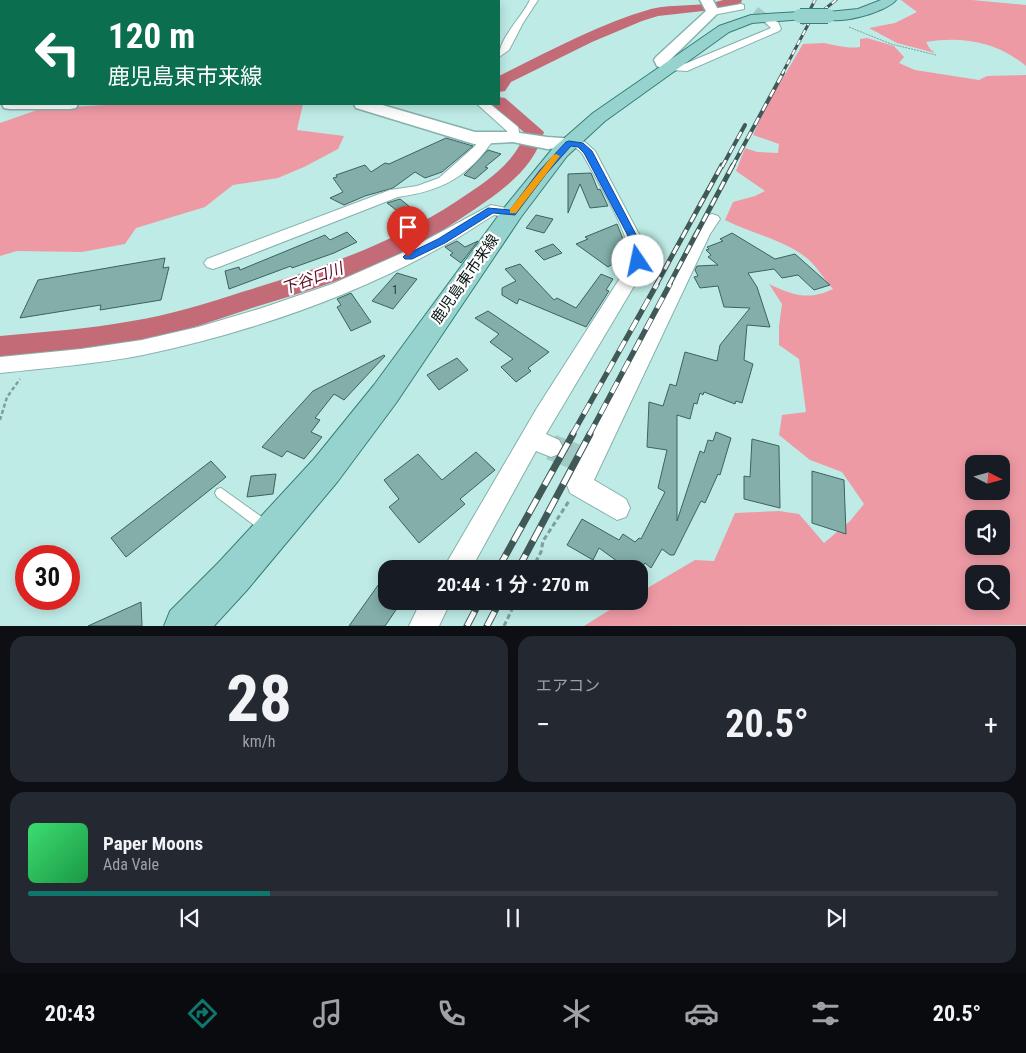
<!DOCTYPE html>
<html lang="ja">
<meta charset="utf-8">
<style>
:root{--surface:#171b24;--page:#242831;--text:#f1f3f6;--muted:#9ea1a6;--line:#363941;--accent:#0f766e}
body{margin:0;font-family:"Roboto Condensed","Noto Sans JP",sans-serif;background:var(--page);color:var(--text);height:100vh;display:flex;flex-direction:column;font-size:19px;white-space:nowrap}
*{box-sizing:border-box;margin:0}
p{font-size:16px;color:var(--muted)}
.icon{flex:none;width:28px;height:28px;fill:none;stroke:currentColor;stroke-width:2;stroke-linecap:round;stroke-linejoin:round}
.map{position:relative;height:626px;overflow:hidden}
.details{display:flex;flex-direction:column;gap:10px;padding:10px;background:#0d0f14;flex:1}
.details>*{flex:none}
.guide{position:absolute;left:0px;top:0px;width:500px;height:105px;box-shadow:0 2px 12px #0003;background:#0b6e4f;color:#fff;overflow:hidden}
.needle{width:32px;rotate:96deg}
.controls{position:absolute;left:965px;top:455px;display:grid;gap:10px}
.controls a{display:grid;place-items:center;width:45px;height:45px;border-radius:10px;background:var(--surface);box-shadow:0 2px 12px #0003;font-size:25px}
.speed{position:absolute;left:15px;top:545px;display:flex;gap:10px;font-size:25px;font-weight:700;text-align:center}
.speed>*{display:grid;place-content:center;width:65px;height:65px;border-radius:50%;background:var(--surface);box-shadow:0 2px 12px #0003;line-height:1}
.speed .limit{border:8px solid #d22;background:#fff;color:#111}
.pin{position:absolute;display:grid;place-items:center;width:42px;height:42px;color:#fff;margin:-51px -21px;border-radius:50% 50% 50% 0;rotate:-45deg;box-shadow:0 0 5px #0007}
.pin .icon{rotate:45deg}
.me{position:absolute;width:55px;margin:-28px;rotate:349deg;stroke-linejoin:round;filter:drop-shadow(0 0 4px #0008)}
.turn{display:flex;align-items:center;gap:18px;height:105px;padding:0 25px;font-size:22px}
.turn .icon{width:65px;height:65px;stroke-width:2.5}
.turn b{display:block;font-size:35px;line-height:42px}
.big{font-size:38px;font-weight:700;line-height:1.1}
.details .tile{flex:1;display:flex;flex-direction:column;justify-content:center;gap:8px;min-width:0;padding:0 18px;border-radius:15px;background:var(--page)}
.details .dial{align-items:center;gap:0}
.dial b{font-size:65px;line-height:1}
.song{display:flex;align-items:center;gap:15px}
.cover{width:60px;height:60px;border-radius:8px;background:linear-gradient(135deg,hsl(140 70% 55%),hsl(140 70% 35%))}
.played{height:5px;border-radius:2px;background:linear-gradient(90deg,var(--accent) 25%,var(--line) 25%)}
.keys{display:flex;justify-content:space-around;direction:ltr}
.heat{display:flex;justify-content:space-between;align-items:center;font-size:28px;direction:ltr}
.details .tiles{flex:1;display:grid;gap:10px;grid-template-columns:1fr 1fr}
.tile:last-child{grid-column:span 2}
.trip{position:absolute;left:378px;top:560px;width:270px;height:50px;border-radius:15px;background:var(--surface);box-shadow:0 2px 12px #0003;font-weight:700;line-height:50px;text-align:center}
.dock{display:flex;height:80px;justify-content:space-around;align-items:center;background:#090b0e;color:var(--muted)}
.dock .icon{width:35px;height:35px}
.dock .active{color:var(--accent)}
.dock b{font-size:22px;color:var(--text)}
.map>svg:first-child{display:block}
</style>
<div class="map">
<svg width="1026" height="626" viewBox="0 0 1026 626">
<rect width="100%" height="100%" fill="#bfebe6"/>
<!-- green -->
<g fill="#ee9aa4" fill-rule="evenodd">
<path d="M183 0H390V1H178Z"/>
<path d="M901 0H972L1026 5V66C997 42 963 36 926 42L930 49 935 53 897 43 869 28 895 23 917 12Z"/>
<path d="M867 38 894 46 904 57 899 63 915 70 979 80 987 76 1026 75V625L584 626 624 601H639V593L695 560 714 561 735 513 779 511 799 514 824 543 850 521 864 504 842 472 810 460 779 435 782 415 806 412 799 359 779 345V326L782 304 769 284C793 295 808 301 833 289 825 280 817 267 808 259 784 239 752 234 725 220L733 202 755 196 765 191 736 171 745 148 757 152 778 153 779 144 753 135 765 108 803 44C809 44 817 43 824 43 836 45 847 49 860 47V39ZM974 464H1001V491H974ZM974 519H1001V546H974ZM974 574H1001V601H974Z"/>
<path d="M121 104H303L297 130 344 136 338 149 304 167 278 178 233 185 205 207 136 228 125 244 82 252 17 251 0 256V123L40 109Z"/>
</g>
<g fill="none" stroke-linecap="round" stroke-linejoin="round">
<!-- river -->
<g fill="#c36b77" fill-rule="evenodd">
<path d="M723 0H742L741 3 721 9 658 16 642 21 592 42 511 82 505 91 499 92V76C548 52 598 24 651 9 674 3 700 8 723 0Z"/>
<path d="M499 97 505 98 544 132C534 168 504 189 475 209 448 227 421 245 391 259 347 279 301 293 255 307 219 319 183 332 146 340 98 350 49 354 0 358V336C44 332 88 329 132 321 170 315 208 303 245 291 321 268 390 245 457 201 484 183 514 165 525 133L493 106 491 104H499Z"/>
</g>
</g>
<!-- building -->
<g fill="#83aea9" stroke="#3b635f">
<path d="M446 138 473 146 442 172 425 178 415 172 393 188 365 196 344 205 330 198 343 192 333 178 337 177 336 175 365 165 371 172 385 163 389 164Z"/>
<path d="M488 150 501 154 485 167 488 168 475 179 464 175Z"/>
<path d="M591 173 598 190 600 189 608 206 590 208 580 184 568 213V174Z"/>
<path d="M400 199 410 207 404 216 387 203Z"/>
<path d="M536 215 553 219 544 233 526 228Z"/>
<path d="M617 224 625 244 618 249 626 256 608 267 576 244 588 239 585 237Z"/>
<path d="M347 232 357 242 334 253 292 268 291 266 229 289 225 271 239 267 240 270 325 235 330 240Z"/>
<path d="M732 233 775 259 795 254 830 285 814 290 798 275 782 278 774 269 748 273 757 287 770 327 747 325 744 360 753 364 742 403 736 401 735 404 704 392 703 395 700 393 697 404 694 403 690 419 677 415V521L700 451 704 453 708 440 713 441 716 432 731 438 720 475 718 474 705 503 701 501 674 555H670L662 549 651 568 645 563 641 569H628L599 548 593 560 567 545 582 519 619 540 623 534 635 542 639 538 641 539 665 492 658 488 667 450 647 447 649 402 663 406 670 384 676 386 685 352 717 361 720 345 750 308 724 307 718 286 700 288 694 277 698 276 695 270 697 266 718 265 708 257 711 255 706 250 709 249 707 247 723 241 720 239Z"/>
<path d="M457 241 465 247 478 241 461 263 450 255 453 253 445 247Z"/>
<path d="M553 244 562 253 544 260 535 251Z"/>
<path d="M165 258 163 268 169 267 161 300 100 310 101 305 20 318 38 280Z"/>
<path d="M520 264 554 300 557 298 576 308 601 274 613 279 606 290 609 291 586 327 519 299 517 304 502 295V288L516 281 505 269Z"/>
<path d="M397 273 417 279 393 309 372 301Z"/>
<path d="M351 293 371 322 351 331 337 307 341 305 337 299Z"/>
<path d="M488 311 549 352 528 368 531 371 516 382 501 367 513 359 490 342 499 334 475 318Z"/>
<path d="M384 355 385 356 344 400 334 394 315 418 320 420 311 432 322 437 304 459 287 451 282 457 262 447 313 391Z"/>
<path d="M457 358 468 370 439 390 427 375Z"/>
<path d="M752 439 779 446 780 508 744 499V476L750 477Z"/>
<path d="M476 452 495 470 460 499 465 504 419 543 389 507 399 499 384 480 418 454 442 480Z"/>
<path d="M211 461 226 477 126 557 111 538Z"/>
<path d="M812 471 844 480 846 534 812 523Z"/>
<path d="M276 474 273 494 247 497 251 476Z"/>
<path d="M386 574V601H402L385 626H349Z"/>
<path d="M141 602 142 626H88Z"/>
</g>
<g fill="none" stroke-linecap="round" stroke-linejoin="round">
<!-- street-tunnel-far1 -->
<path stroke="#a3cbc6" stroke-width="10" stroke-dasharray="10 5" stroke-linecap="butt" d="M755 11 770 22"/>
<!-- street-tunnel -->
<path stroke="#a3cbc6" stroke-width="26" stroke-dasharray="26 12" stroke-linecap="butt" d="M551 447 591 463"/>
<!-- lane casing -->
<g stroke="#86b1ac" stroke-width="2">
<path id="lane" d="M221 488 270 523 272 527 270 531 266 533 262 531 217 497 215 493 217 489Z"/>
</g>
<!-- street casing -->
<g stroke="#86b1ac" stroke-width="2">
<g id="street">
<path d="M128 0H141V1H129Z"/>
<path d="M477 0H487V1H478Z"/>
<path d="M530 0H538L523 23 509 50 499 57C499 38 522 17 530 0Z"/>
<path d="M741 4 744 5V9L713 15 708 12 713 9Z"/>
<rect x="0" y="12" width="1" height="6"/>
<path d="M770 19 778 22 781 29 779 31 687 71 671 70 666 67 671 64 682 65 771 28 765 22Z"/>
<path d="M477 104H490L518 127 520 137 518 140H508L507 131Z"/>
<path d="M487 135 494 139C468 177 442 191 398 197L219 267 213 269 207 267 204 263 207 259 390 190 417 186 439 178 474 147 482 136Z"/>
<path d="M569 139 585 142 595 151 642 240 645 255 640 276 546 434 559 440 563 447 559 454 551 457 536 451 471 569H443L537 408 622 275C626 267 629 258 628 249 626 227 594 175 582 153L576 148 564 146 562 143Z"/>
<path d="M491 205 517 210 520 213 517 216 512 218 494 215C477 225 462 236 445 245 353 297 247 333 143 355 96 364 48 368 0 373V357L81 349 142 340 198 327 262 308 332 284 400 254Z"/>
<path d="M712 214 718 216 720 219 710 234 594 480 626 499 630 508 626 517 617 520 570 493 567 485 694 234 706 216Z"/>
<path d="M421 601H451L439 626H409Z"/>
</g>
</g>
<!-- secondary casing -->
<g stroke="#86b1ac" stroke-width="3">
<g id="secondary">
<path d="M700 0H713L719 12 669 61 679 67 676 70 671 72 657 66 654 60 656 57 706 11Z"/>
<path d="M2 104H78L76 108 70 109H10L4 108Z"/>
<path d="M354 104H379L475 132H513L547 137 576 139 578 143 576 147 547 149 513 142 474 144 356 108Z"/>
</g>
</g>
<!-- primary casing -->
<g stroke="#367e78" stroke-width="2">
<g id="primary">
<path d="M881 0H896C887 12 832 28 821 16L828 12 858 9Z"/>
<path d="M800 12 805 13 807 16 805 19 752 23 729 32 605 121 567 156 521 217 396 403 338 481 247 590 214 626H164L170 611 219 562 314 459 374 385 504 208 553 148 593 113 719 26 751 15Z"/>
</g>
</g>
<!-- path-far2 -->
<path stroke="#7d9f9b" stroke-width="1" stroke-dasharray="2 1" stroke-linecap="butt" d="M849 27 891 44 936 55"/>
<!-- path-far1 -->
<path stroke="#7d9f9b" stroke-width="2.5" stroke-dasharray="4 2.5" stroke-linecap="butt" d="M0 420 7 397 20 379"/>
<!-- path -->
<g stroke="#7d9f9b" stroke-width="3" stroke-dasharray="5 3" stroke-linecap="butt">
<path d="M532 569 541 552 543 541 569 501"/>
<path d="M504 626 516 601"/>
</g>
<!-- lane -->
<use href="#lane" fill="#fff" fill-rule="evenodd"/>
<!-- street -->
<use href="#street" fill="#fff" fill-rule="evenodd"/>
<!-- secondary -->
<use href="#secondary" fill="#fff" fill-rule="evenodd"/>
<!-- primary -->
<use href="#primary" fill="#97d3ce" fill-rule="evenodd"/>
<!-- rail-far4 casing -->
<g stroke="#405957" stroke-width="3">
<g id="rail-far4">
<path d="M803 23 815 0"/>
<path d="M782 74 810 21 836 0"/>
</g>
</g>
<!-- rail-far3 casing -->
<g stroke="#405957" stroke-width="4">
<g id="rail-far3">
<path d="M722 167 745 125"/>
<path d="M732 167 783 73"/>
</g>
</g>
<!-- rail-far2 casing -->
<g stroke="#405957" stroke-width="5">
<g id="rail-far2">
<path d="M656 285 722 165"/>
<path d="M669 285 733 165"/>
</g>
</g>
<!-- rail-far1 casing -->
<g stroke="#405957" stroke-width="5.5">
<g id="rail-far1">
<path d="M572 435 657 284"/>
<path d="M589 435 670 284"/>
</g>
</g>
<!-- rail casing -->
<g stroke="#405957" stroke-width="7">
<g id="rail">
<path d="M498 569 573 434"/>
<path d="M518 569 590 434"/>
<path d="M467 626 480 601"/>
<path d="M487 626 500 601"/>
</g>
</g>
<!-- rail-far4 -->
<use href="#rail-far4" stroke="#fff" stroke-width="2" stroke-dasharray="5.5" stroke-linecap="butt"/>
<!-- rail-far3 -->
<use href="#rail-far3" stroke="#fff" stroke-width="2.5" stroke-dasharray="8" stroke-linecap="butt"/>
<!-- rail-far2 -->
<use href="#rail-far2" stroke="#fff" stroke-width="3" stroke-dasharray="9" stroke-linecap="butt"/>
<!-- rail-far1 -->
<use href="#rail-far1" stroke="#fff" stroke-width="4" stroke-dasharray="12" stroke-linecap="butt"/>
<!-- rail -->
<use href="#rail" stroke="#fff" stroke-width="5" stroke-dasharray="16" stroke-linecap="butt"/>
<!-- primary-bridge casing -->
<g stroke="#367e78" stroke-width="16" stroke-linecap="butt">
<path id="primary-bridge" d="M800 16H828"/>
</g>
<!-- primary-bridge -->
<use href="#primary-bridge" stroke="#97d3ce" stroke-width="14"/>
</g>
<!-- route -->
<path fill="#1a73e8" stroke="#114b97" d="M569 141 583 143 592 151 642 246 641 263H634L632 246 627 234 584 153 578 147 571 146 546 174 515 215 493 213 445 243 412 259H405L403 257 405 255 438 239 488 208 510 210 540 170 566 142Z"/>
<!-- slow -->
<path fill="#f59e0b" d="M556 154 560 156 516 213H510V209L553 155Z"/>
<g text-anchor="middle" stroke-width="4.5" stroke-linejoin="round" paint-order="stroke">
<!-- number labels -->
<g font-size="12" fill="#243b39">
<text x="395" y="294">1</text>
</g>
<!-- street labels -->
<g font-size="15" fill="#051514" stroke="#fff">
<text transform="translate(465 279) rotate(-55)" y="5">鹿児島東市来線</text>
</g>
<!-- water labels -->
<g font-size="16" font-style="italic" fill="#5f0c23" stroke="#fff">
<text transform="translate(312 278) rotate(-20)" y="6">下谷口川</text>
</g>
</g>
</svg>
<div class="controls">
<a><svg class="needle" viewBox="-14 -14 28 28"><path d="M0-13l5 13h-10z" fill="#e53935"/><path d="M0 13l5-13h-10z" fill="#9ea1a6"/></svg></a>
<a><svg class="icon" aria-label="sound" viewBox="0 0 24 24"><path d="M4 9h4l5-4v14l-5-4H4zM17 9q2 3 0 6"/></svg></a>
<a><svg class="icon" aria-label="search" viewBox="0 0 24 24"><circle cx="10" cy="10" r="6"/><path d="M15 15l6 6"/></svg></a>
</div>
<div class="speed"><div class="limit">30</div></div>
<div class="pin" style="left:408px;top:257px;background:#d93025"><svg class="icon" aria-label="arrive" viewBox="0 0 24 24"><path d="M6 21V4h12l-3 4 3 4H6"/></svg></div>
<svg class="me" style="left:638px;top:261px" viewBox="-20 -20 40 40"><circle r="19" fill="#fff"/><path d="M0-13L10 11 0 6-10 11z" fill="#1a73e8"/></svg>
<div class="trip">20:44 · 1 分 · 270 m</div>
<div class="guide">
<div class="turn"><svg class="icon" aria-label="left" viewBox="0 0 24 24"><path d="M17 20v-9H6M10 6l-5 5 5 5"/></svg><div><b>120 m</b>鹿児島東市来線</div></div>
</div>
</div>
<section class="details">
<div class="tiles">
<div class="tile dial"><b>28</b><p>km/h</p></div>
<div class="tile"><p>エアコン</p>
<div class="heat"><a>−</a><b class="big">20.5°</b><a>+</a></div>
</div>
<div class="tile">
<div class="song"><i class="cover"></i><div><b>Paper Moons</b><p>Ada Vale</p></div></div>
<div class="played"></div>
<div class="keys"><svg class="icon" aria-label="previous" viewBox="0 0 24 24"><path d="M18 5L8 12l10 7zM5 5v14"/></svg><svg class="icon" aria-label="pause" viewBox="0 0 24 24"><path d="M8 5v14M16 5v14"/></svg><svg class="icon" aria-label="next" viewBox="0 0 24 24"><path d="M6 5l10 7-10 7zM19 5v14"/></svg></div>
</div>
</div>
</section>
<nav class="dock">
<b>20:43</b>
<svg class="icon active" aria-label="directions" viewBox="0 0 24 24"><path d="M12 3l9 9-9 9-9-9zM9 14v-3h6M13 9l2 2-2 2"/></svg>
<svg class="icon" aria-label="music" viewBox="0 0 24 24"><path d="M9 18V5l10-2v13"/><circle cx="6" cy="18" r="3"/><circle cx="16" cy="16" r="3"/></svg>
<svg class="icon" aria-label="phone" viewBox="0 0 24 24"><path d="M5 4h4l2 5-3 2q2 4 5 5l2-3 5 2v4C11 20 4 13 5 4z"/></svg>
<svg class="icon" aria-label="climate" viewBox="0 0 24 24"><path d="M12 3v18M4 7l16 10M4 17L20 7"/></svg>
<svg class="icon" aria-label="car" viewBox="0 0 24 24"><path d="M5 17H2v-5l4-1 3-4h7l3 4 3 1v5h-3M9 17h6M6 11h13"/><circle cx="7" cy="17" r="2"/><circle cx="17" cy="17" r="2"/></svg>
<svg class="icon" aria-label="filters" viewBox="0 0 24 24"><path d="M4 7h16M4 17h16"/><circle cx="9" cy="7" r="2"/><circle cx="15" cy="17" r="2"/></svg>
<b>20.5°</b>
</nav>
